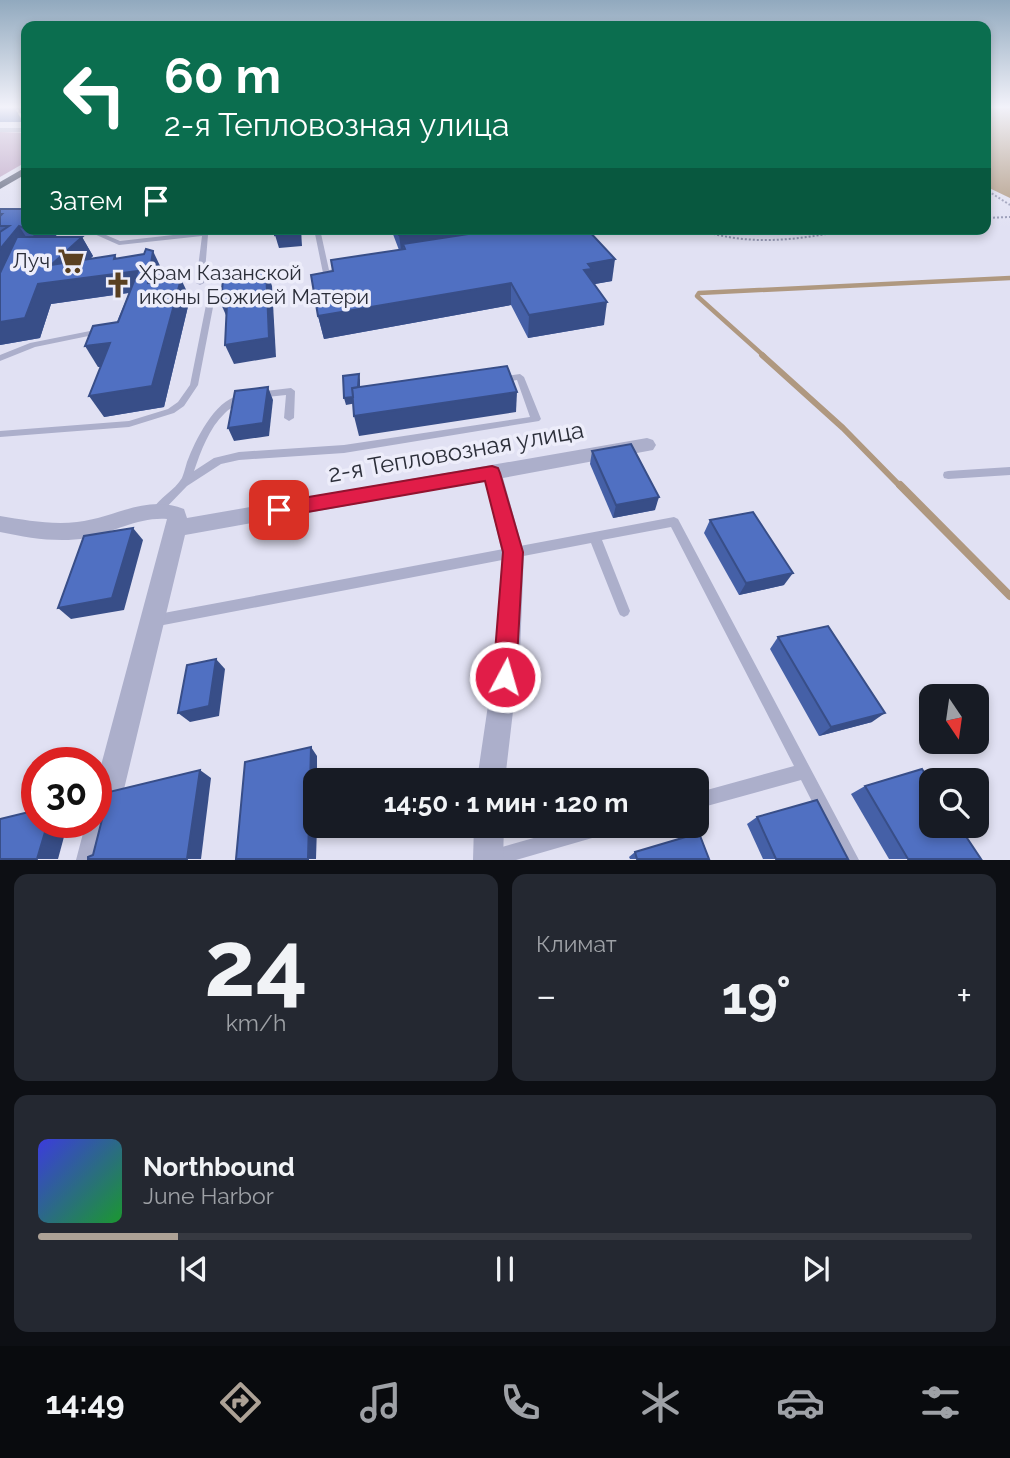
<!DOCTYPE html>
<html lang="ru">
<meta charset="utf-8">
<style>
:root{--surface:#171b24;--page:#242831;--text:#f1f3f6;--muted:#9ea1a6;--line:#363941;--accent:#ada296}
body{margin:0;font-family:Raleway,sans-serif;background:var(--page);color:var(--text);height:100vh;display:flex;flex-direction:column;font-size:26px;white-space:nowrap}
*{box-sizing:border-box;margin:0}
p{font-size:23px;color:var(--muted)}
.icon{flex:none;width:38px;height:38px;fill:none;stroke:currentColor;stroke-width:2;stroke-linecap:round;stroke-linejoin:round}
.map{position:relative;height:860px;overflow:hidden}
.side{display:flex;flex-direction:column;gap:14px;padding:14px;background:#0d0f14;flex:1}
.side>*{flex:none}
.guide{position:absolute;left:21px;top:21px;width:970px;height:214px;border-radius:14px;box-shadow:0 4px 10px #0003;background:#0b6e4f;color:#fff;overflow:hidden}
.needle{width:46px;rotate:167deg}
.controls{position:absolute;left:919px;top:684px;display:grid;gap:14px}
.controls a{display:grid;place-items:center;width:70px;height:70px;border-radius:14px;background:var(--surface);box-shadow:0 4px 10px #0003;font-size:35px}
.speed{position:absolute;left:21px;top:747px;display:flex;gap:14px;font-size:35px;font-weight:700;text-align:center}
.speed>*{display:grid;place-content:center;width:91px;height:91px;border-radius:50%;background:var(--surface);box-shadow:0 4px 10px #0003;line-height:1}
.speed .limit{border:10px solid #d22;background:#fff;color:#111}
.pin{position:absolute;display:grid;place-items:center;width:60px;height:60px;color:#fff;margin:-30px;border-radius:14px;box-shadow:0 4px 10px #0006}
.me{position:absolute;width:77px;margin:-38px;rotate:6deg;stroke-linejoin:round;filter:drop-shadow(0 0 5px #0008)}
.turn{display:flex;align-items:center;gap:24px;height:147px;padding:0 28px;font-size:32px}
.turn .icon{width:91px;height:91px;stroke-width:2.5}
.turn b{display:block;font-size:49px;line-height:60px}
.then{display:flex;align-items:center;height:66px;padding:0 28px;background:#0003;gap:14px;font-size:26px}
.big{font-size:52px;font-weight:700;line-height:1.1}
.side .tile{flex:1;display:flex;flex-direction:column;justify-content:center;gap:10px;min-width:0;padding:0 24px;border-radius:14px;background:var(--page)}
.side .dial{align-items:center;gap:0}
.dial b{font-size:91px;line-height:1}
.song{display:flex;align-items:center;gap:21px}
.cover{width:84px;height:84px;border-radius:10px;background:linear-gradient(135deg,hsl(240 70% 55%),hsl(130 70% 35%))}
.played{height:7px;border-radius:4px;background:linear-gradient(90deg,var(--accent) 15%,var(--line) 15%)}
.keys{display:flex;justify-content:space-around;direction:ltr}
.heat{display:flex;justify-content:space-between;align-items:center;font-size:38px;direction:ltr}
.side .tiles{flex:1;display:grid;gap:14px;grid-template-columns:1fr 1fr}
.tile:last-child{grid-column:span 2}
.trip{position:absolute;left:303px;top:768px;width:406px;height:70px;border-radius:14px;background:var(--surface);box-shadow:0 4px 10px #0003;font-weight:700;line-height:70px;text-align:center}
.tabs{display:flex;height:112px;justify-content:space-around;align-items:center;background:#090b0e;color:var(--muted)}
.tabs .icon{width:49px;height:49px}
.tabs .current{color:var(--accent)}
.tabs b{font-size:32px;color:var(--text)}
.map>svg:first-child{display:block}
</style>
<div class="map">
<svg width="1010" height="860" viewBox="0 0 1010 860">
<rect width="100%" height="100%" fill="#e1e1f3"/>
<!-- green -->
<path fill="#bba1c2" d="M0 132 26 133V162L0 177Z"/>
<!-- water -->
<path fill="#af9880" d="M985 107H1010V198L985 186Z"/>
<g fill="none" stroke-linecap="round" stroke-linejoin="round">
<!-- stream-far2 -->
<path stroke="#af9880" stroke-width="4.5" d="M764 356 697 296 699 293 1010 278"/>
<!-- stream-far1 -->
<path stroke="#af9880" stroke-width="6" d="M762 355 843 428 901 487"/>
<!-- stream -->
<path stroke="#af9880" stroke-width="8" d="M900 485 1010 596"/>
<!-- path -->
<g stroke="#9598b4" stroke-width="2" stroke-dasharray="2 2" stroke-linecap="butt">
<path d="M985 189 1010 205"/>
<path d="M985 218 1010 217"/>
<path d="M698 229C748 247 800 240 851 229"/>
</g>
<!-- lane -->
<g fill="#acafcb" fill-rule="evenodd">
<path d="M26 108V110L11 117 26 118V120L3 118Z"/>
<path d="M83 229H92L120 241 226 229H248L208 235 204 283 200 285 196 283 202 236 119 245Z"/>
<path d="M314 229H320L329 270 336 269 339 271 338 272 326 275 323 273Z"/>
<path d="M207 300H213L214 302 198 385 184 406 174 413 129 427 0 437V431L129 421 168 409 178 402 190 385Z"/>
<path d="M100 329H103V333L35 347 0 361V355L30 343Z"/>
<path d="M520 374 524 377 541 419 539 421 344 453 239 460 221 464 187 486 161 513 157 514 153 513 152 510C159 498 175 490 182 478 185 471 186 463 189 457 198 435 219 393 246 395L248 397C241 403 232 406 225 413 209 428 201 451 194 471L214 458 239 452 344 445 530 417 517 380 500 383 496 380 500 377Z"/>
<path d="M291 388 295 391 294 418 289 421 284 418 286 395 257 398 252 395 257 392Z"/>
<path d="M1010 467V475L948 479 944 478 943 475 944 472 948 471Z"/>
<path d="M674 517 678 519 859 860H842L801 780 696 809V793L794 766 671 527 602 540 630 611 628 615 624 617 620 615 618 611 591 543 153 627 148 625 147 621 148 617 153 615Z"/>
<path d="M576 826H614L612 832 606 834 516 860H483V858L485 852 491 850Z"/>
</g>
<!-- street -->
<g fill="#acafcb" fill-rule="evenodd">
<rect x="0" y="128" width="26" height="4"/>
<path d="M647 438 653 440 656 445 653 450 503 478 524 553 520 651 505 780H477L496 651 502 553 485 481 185 535 107 860H76L86 822H96V784L167 519C139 517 114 532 87 538 58 543 29 538 0 532V516C25 520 51 525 77 522 114 518 147 494 184 509L187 518Z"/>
<path d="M474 826H504L503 860H473Z"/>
</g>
<!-- primary -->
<path fill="#5d637a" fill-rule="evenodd" d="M26 167V174L0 189V182Z"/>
</g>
<!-- wall -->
<g fill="#4560a7">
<path d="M0 107H26V122L18 109 16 110 23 122H0Z"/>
<path d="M0 209 26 229H64L54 237H82L93 256 90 259 116 258 162 270 161 281 190 298 164 407 104 417 100 367H98L129 293 51 304 40 338 0 345Z"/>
<path d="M391 229H587L612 281 594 284 604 325 528 338 511 305 324 339 318 316 333 271 399 250Z"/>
<path d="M592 451 655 510 613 518 590 464Z"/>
<path d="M710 520 784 585 739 595 704 533Z"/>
<path d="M778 637 872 722 819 736 770 649Z"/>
<path d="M865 786 981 859H889L851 794Z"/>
<path d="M757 817 848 859H763L747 824Z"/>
<path d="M635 852 709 859H630L629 857Z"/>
</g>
<!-- shaded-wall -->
<g fill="#384e88">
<path d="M26 107V118L20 108Z"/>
<path d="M19 226 30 243 0 283V249Z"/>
<path d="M32 229H64L41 248 30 230Z"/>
<path d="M298 229H301L302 246 279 248 275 235Z"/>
<path d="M444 229H541L403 244 404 256 402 257 399 235Z"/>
<path d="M82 237 93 256 68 280 114 259 115 255 124 273 138 271 148 290 51 304 40 338 0 345V322L38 284 51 265Z"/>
<path d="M153 251 162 270 158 303 148 283Z"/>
<path d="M615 259 612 281 590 285 584 270 588 264Z"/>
<path d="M266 268 272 286 276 357 234 364 225 345Z"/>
<path d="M181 279 190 298 164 407 104 417 89 396Z"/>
<path d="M511 283V305L324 339 318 316Z"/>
<path d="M607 302 604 325 528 338 529 315Z"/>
<path d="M227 303 229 322 221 304Z"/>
<path d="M110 343 122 364 98 367 85 346Z"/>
<path d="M359 374 360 380V396L362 402 346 405 344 398Z"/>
<path d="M268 387 273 400 269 436 234 441 228 428Z"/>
<path d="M517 392 516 412 359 436 354 416Z"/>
<path d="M659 497 655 510 613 518 616 505Z"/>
<path d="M133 528 143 540 124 610 71 619 58 608Z"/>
<path d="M793 573 784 585 739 595 746 583Z"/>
<path d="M216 659 225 669 219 716 190 722 178 713Z"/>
<path d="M885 713 872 722 819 736 831 727Z"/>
<path d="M311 747 317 756V780H315V826H317L316 859H308Z"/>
<path d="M200 770 211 778 201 859H187Z"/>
<path d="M48 822H68L58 859H37Z"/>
</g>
<!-- building -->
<g fill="#5070c2" stroke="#384e88" stroke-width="2">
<path d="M0 209H26V229L19 226 0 249V232L9 226H0V216L2 214H0Z"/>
<path d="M275 229H298V232L275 235Z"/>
<path d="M396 229H444L399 235Z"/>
<path d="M501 229H587L615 259 588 264 592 269 584 270 607 302 529 315 511 283 318 316 311 275 333 271 331 260 405 249 403 244Z"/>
<path d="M17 237H82L51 265 115 255 114 259 144 254 146 249 153 251 148 283 181 279 152 386 89 396 110 343 85 346 93 326 118 322 138 271 38 284 25 318 0 322V273Z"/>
<path d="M266 268 269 338 225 345 227 303 221 304 223 278 239 276V272Z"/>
<path d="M507 366 517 392 354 416 352 388Z"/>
<path d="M359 374 358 387 352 388 353 397 344 398 343 376Z"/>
<path d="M268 387 263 423 228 428 235 391Z"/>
<path d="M631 444 659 497 616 505 592 451Z"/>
<path d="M753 512 793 573 746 583 710 520Z"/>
<path d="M133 528 112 598 58 608 84 536Z"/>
<path d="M828 626 885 713 831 727 778 637Z"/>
<path d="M216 659 209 706 178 713 187 665Z"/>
<path d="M311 747 308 859H236L245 762Z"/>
<path d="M922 769 931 783V826H959L981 859H908L865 786Z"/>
<path d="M200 770 187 859H88V857L93 855 109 792Z"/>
<path d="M817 800 848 859H776L757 817Z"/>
<path d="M37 810V822H48L37 859H0V819Z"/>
<path d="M699 833 709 859H637L635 852Z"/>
</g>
<!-- sky -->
<linearGradient id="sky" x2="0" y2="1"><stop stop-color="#91a9be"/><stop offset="0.47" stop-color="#f2f2fa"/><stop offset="1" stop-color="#f2f2fa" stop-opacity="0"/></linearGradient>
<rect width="1010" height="228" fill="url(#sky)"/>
<!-- route -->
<path fill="#e11d48" stroke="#92132f" stroke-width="2" d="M492 466 498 468 500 473 523 552 516 677 513 685 505 688 496 685 493 677 503 552 485 481 279 517 273 515 270 510 273 505 279 502Z"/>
<!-- icons -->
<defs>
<g id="supermarket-bare" transform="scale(2.1)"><path d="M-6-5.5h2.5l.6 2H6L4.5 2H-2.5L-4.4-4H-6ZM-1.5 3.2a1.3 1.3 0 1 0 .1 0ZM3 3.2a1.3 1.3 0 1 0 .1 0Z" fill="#5a4021" stroke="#ededfa" stroke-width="2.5" paint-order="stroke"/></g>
<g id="church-bare" transform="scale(2.1)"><path d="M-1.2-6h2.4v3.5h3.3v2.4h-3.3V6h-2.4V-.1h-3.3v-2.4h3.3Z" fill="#5a4021" stroke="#ededfa" stroke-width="2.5" paint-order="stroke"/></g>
</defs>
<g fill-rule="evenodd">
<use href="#supermarket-bare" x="71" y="261"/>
<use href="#church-bare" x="118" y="285"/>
</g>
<g text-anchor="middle" stroke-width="7" stroke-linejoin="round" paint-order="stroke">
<!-- far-poi labels -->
<g font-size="21" fill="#2b2e39" stroke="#ededfa" text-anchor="end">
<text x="50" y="268">Луч</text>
<text x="139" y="280" text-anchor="start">Храм Казанской<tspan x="139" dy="24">иконы Божией Матери</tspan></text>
</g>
<!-- street labels -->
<g font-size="24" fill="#2b2e39" stroke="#ededfa">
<text transform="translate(456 452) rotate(-10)" y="8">2-я Тепловозная улица</text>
</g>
</g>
</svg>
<div class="controls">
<a><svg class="needle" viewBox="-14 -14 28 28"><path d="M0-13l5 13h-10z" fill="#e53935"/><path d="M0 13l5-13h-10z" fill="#9ea1a6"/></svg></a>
<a><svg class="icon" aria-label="search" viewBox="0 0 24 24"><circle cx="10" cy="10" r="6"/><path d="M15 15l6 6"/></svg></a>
</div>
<div class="speed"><div class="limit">30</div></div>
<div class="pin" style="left:279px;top:510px;background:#d93025"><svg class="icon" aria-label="arrive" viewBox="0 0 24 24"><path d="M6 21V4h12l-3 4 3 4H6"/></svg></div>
<svg class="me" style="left:505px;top:677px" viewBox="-20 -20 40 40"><circle r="17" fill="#e11d48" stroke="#fff" stroke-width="3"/><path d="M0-11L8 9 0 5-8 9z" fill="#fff"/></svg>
<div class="trip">14:50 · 1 мин · 120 m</div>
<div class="guide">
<div class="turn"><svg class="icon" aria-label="left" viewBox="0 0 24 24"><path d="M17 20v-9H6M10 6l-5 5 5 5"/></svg><div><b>60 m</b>2-я Тепловозная улица</div></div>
<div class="then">Затем<svg class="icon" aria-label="arrive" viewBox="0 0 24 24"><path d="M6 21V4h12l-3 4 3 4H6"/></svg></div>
</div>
</div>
<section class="side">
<div class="tiles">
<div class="tile dial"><b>24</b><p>km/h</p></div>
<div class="tile"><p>Климат</p>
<div class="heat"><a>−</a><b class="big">19°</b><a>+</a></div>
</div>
<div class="tile">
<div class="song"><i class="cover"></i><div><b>Northbound</b><p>June Harbor</p></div></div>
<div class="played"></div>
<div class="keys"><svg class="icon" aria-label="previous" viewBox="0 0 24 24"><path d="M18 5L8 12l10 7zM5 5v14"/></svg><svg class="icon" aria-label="pause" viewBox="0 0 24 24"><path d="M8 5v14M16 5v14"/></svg><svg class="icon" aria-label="next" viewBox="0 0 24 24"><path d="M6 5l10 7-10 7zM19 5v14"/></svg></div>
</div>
</div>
</section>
<nav class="tabs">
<b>14:49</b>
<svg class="icon current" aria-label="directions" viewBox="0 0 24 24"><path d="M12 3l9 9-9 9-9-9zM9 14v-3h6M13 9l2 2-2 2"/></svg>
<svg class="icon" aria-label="music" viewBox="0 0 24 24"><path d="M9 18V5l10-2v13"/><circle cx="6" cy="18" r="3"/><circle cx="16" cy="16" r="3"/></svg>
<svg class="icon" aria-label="phone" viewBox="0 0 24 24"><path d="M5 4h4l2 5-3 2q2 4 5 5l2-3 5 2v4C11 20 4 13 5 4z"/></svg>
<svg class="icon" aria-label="climate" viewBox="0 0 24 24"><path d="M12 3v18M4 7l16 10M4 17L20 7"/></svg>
<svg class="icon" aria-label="car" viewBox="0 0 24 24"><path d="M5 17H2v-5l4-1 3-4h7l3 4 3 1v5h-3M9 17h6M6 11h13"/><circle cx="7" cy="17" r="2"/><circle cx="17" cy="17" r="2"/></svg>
<svg class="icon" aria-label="filters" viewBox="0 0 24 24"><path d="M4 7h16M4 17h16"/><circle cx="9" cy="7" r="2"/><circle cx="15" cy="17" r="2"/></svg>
</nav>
